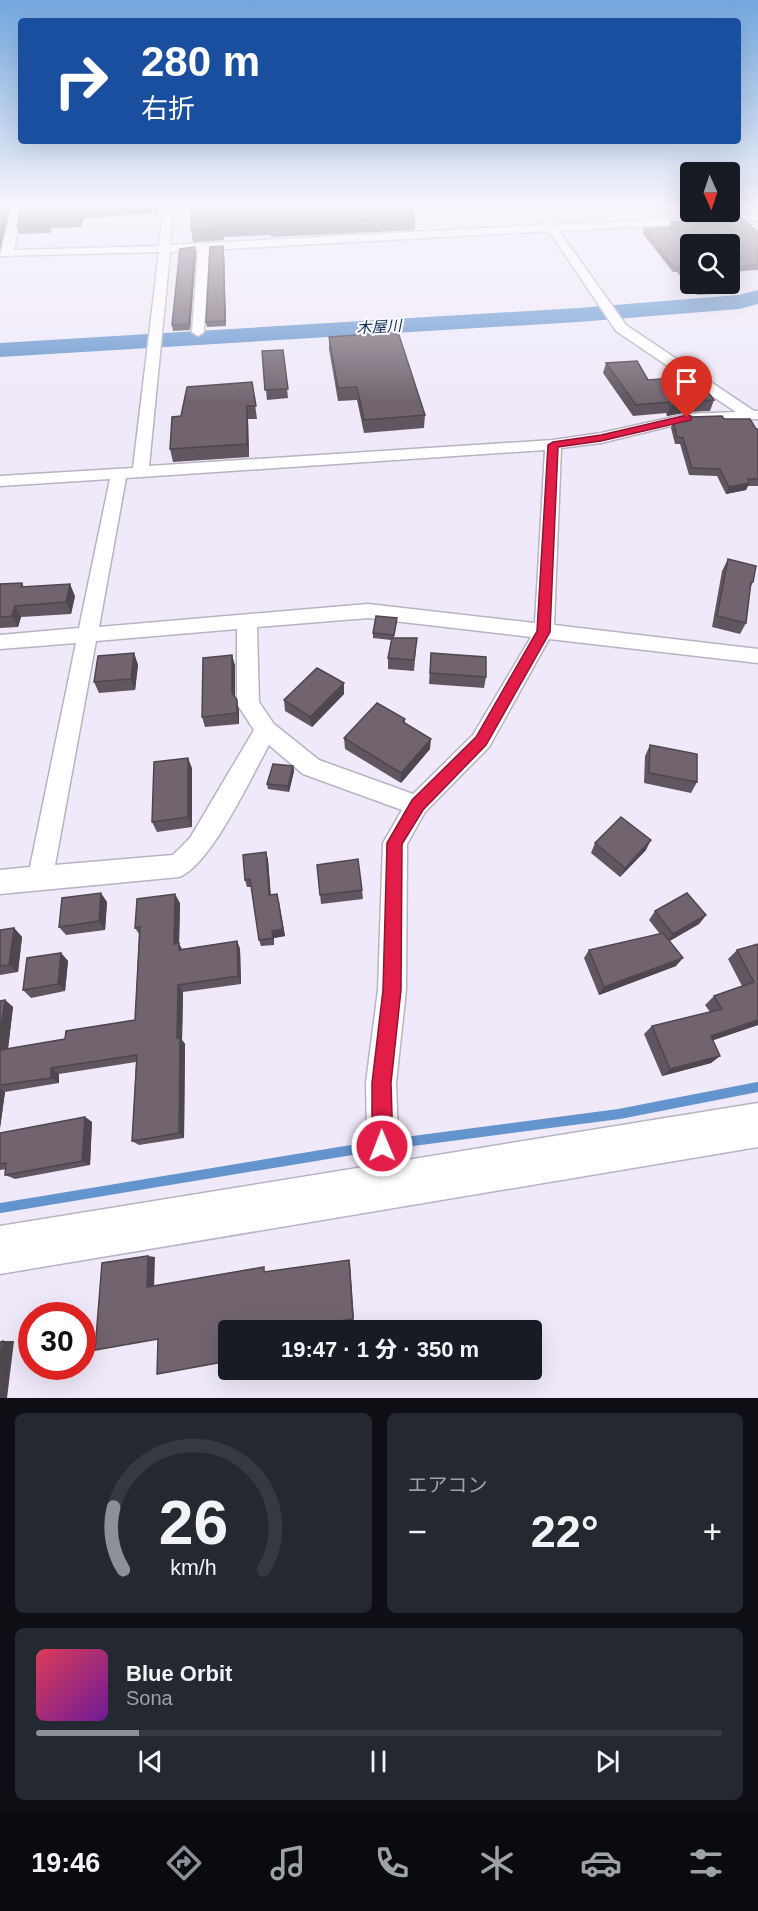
<!DOCTYPE html>
<html lang="ja">
<meta charset="utf-8">
<style>
:root{--surface:#171b24;--page:#242831;--text:#f1f3f6;--muted:#9ea1a6;--line:#363941;--accent:#8c9099}
body{margin:0;font-family:Helvetica,"Noto Sans JP",sans-serif;background:var(--page);color:var(--text);height:100vh;display:flex;flex-direction:column;font-size:22px;white-space:nowrap}
*{box-sizing:border-box;margin:0}
p{font-size:20px;color:var(--muted)}
.icon{flex:none;width:33px;height:33px;fill:none;stroke:currentColor;stroke-width:2;stroke-linecap:round;stroke-linejoin:round}
.map{position:relative;height:1398px;overflow:hidden}
.details{display:flex;flex-direction:column;gap:15px;padding:15px;background:#0d0f14;flex:1}
.details>*{flex:none}
.hud{position:absolute;left:18px;top:18px;width:723px;height:126px;border-radius:6px;box-shadow:0 6px 24px #0002;background:#1a4fa0;color:#fff;overflow:hidden}
.needle{width:39px;rotate:177deg}
.fabs{position:absolute;left:680px;top:162px;display:grid;gap:12px}
.fabs a{display:grid;place-items:center;width:60px;height:60px;border-radius:6px;background:var(--surface);box-shadow:0 6px 24px #0002;font-size:30px}
.speed{position:absolute;left:18px;top:1302px;display:flex;gap:12px;font-size:30px;font-weight:700;text-align:center}
.speed>*{display:grid;place-content:center;width:78px;height:78px;border-radius:50%;background:var(--surface);box-shadow:0 6px 24px #0002;line-height:1}
.speed .limit{border:9px solid #d22;background:#fff;color:#111}
.pin{position:absolute;display:grid;place-items:center;width:51px;height:51px;color:#fff;margin:-62px -26px;border-radius:50% 50% 50% 0;rotate:-45deg;box-shadow:0 0 6px #0007}
.pin .icon{rotate:45deg}
.me{position:absolute;width:66px;margin:-33px;rotate:359deg;stroke-linejoin:round;filter:drop-shadow(0 0 4px #0008)}
.turn{display:flex;align-items:center;gap:21px;height:126px;padding:0 24px;font-size:27px}
.turn .icon{width:78px;height:78px;stroke-width:2.5}
.turn b{display:block;font-size:42px;line-height:51px}
.big{font-size:45px;font-weight:800;line-height:1.1}
.details .widget{flex:1;display:flex;flex-direction:column;justify-content:center;gap:9px;min-width:0;padding:0 21px;border-radius:9px;background:var(--page)}
.details .dial{align-items:center;gap:0}
.dial svg{height:156px;overflow:visible;fill:none;stroke:var(--line);stroke-width:7;stroke-linecap:round;text-anchor:middle}
.dial text{fill:var(--text);stroke:none}
.song{display:flex;align-items:center;gap:18px}
.cover{width:72px;height:72px;border-radius:9px;background:linear-gradient(135deg,hsl(350 70% 55%),hsl(280 70% 35%))}
.played{height:6px;border-radius:3px;background:linear-gradient(90deg,var(--accent) 15%,var(--line) 15%)}
.keys{display:flex;justify-content:space-around;direction:ltr}
.heat{display:flex;justify-content:space-between;align-items:center;font-size:33px;direction:ltr}
.details .tiles{flex:1;display:grid;gap:15px;grid-template-columns:1fr 1fr}
.widget:last-child{grid-column:span 2}
.trip{position:absolute;left:218px;top:1320px;width:324px;height:60px;border-radius:6px;background:var(--surface);box-shadow:0 6px 24px #0002;font-weight:800;line-height:60px;text-align:center}
.menu{display:flex;height:96px;justify-content:space-around;align-items:center;background:#090b0e;color:var(--muted)}
.menu .icon{width:42px;height:42px}
.menu .on{color:var(--accent)}
.menu b{font-size:27px;color:var(--text)}
.map>svg:first-child{display:block}
</style>
<div class="map">
<svg width="758" height="1398" viewBox="0 0 758 1398">
<rect width="100%" height="100%" fill="#efe9f9"/>
<g fill="none" stroke-linecap="round" stroke-linejoin="round">
<!-- stream -->
<g stroke="#6494ce" stroke-width="10">
<path d="M390 1144 619 1114 758 1087"/>
<path d="M0 1208 376 1146"/>
</g>
<!-- river -->
<path fill="#6494ce" fill-rule="evenodd" d="M758 290V304L739 309 578 322 0 357V343L578 308 738 295Z"/>
<!-- street casing -->
<g stroke="#b9b2c2" stroke-width="3">
<path id="street" d="M12 207H22L14 250 159 246 164 207H174L170 245 544 225 532 207H542L555 225 758 214V220L559 231 626 325 754 411H758V419L687 422 601 443 561 448 554 625 758 649V663L549 639 489 747 425 812 407 844 406 990 396 1083 400 1187 395 1198 384 1203 373 1198 368 1187 366 1083 378 990 383 843 402 810 303 774 269 745C251 777 211 865 179 877L0 894V870L30 867 76 643 0 649V635L79 628 110 479 0 486V476L133 468 159 252 0 256ZM549 231 616 331 736 412 687 414 601 433 553 440 149 466 170 252 198 250 192 332 198 336 204 332 209 250ZM545 450 535 623 368 604 99 627 126 478ZM368 618 531 637 473 735 413 794 319 760 274 724 259 702 257 627ZM237 629V704L254 730 190 838 173 855 55 865 96 641Z"/>
</g>
<!-- secondary casing -->
<g stroke="#b9b2c2" stroke-width="3">
<path id="secondary" d="M758 1103V1147L0 1274V1226Z"/>
</g>
<!-- street -->
<use href="#street" fill="#fff" fill-rule="evenodd"/>
<!-- secondary -->
<use href="#secondary" fill="#fff" fill-rule="evenodd"/>
</g>
<!-- wall -->
<g fill="#61565f">
<path d="M21 207H159L158 213 83 218 81 227 52 228 50 233 19 234 17 227Z"/>
<path d="M192 207 415 217V230L271 237V235L224 237V240L193 242 191 229Z"/>
<path d="M671 222 758 232V270L729 272V244H690V284H729L738 288 736 293 697 295 677 272H673L643 234 644 229 670 228Z"/>
<path d="M224 251 226 326 207 327 206 322Z"/>
<path d="M196 252 190 330 173 331 172 325Z"/>
<path d="M329 337 425 415 424 428 364 433 357 400 338 401 329 349Z"/>
<path d="M283 350 288 398 267 400 262 351Z"/>
<path d="M606 363 648 380 695 391 714 400 710 411 687 412 667 416 666 413 633 416 603 373Z"/>
<path d="M252 382 257 419H248L249 457 173 462 170 449 181 416Z"/>
<path d="M724 419 756 429H758V486H748L746 490 726 494 717 476 689 475 680 444H675L671 428 673 421Z"/>
<path d="M728 559 753 582 750 588 746 623 740 634 712 627 722 571Z"/>
<path d="M22 583 24 587 75 596 71 614 21 617 18 627 0 628V584Z"/>
<path d="M397 618 394 638 416 649 414 671 388 669V658L391 640 373 638V633Z"/>
<path d="M134 653 138 665 135 690 99 693 94 682Z"/>
<path d="M431 653 486 677 484 688 429 684Z"/>
<path d="M232 655 235 666V697L239 711V724L205 727 202 717Z"/>
<path d="M344 694 312 727 285 711 284 700Z"/>
<path d="M405 719V724L430 749 401 783 345 749 344 738Z"/>
<path d="M650 745 697 782 691 793 644 783 645 756Z"/>
<path d="M293 766 294 771 289 792 268 789 267 784Z"/>
<path d="M192 768V827L157 832 152 822Z"/>
<path d="M595 843 646 850 620 877 591 853Z"/>
<path d="M266 852 268 860 271 895 279 901 285 936 274 938V945L261 946 259 940 251 887H247L245 880Z"/>
<path d="M317 865 362 890 363 899 321 904Z"/>
<path d="M107 902 105 930 66 935 59 927Z"/>
<path d="M180 903 179 944 182 949 237 941 240 949 241 984 183 992 182 1040 185 1044 184 1138 139 1145 132 1141 136 1062 59 1074V1083L5 1092 0 1128V1001L5 1000 13 1007 8 1049 65 1039 135 1020 139 934 135 928Z"/>
<path d="M655 911 706 915 699 924 670 941 676 966 599 995 584 958 589 950 660 934 649 920Z"/>
<path d="M14 928 22 937 18 972 0 975V930Z"/>
<path d="M758 944V1025L713 1040 720 1056 711 1063 662 1076 644 1034 652 1026 710 1012 705 1005 714 996 742 986 728 959 737 950Z"/>
<path d="M61 953 68 961 65 991 31 998 23 990Z"/>
<path d="M85 1117 92 1122 90 1165 15 1179 5 1175 6 1169 0 1170V1133Z"/>
</g>
<!-- shaded-wall -->
<g fill="#4f464e">
<path d="M7 207H11L0 250V234Z"/>
<path d="M81 212 83 218 81 227 79 220Z"/>
<path d="M50 221 52 228 50 233 48 226Z"/>
<path d="M223 246 224 251 226 326 225 321Z"/>
<path d="M195 247 196 252 190 330 189 324Z"/>
<path d="M690 401 687 412 667 416 670 406Z"/>
<path d="M247 406 248 419 249 457 247 444Z"/>
<path d="M749 483 746 490 726 494 729 487Z"/>
<path d="M70 584 75 596 71 614 66 602Z"/>
<path d="M15 606 21 617 18 627 12 616Z"/>
<path d="M134 653 138 665 135 690 131 679Z"/>
<path d="M232 655 235 666V704L232 693Z"/>
<path d="M344 683V694L312 727 310 717Z"/>
<path d="M237 700 239 711V724L237 713Z"/>
<path d="M431 739 430 749 401 783V773Z"/>
<path d="M188 758 192 768V827L188 817Z"/>
<path d="M293 766 294 771 289 792 288 786Z"/>
<path d="M651 840 646 850 620 877 625 868Z"/>
<path d="M266 852 268 860 271 903 269 895Z"/>
<path d="M101 893 107 902 105 930 99 921Z"/>
<path d="M175 894 180 903 179 944 183 951V958L174 944Z"/>
<path d="M277 894 285 936 274 938V945L272 931Z"/>
<path d="M706 915 699 924 667 942 673 934Z"/>
<path d="M14 928 22 937 18 972 9 965Z"/>
<path d="M237 941 240 949 241 984 238 976Z"/>
<path d="M61 953 68 961 65 991 58 984Z"/>
<path d="M683 958 676 966 599 995 604 987Z"/>
<path d="M178 985 183 992 182 1040 185 1044 184 1138 179 1133 177 1038Z"/>
<path d="M5 1000 13 1007 7 1057 0 1052V1034Z"/>
<path d="M758 1020V1025L702 1044 711 1036Z"/>
<path d="M720 1056 711 1063 662 1076 670 1069Z"/>
<path d="M51 1068 59 1074V1083L51 1078Z"/>
<path d="M0 1089 5 1092 0 1128Z"/>
<path d="M85 1117 92 1122 90 1165 82 1161Z"/>
<path d="M148 1256 155 1257 154 1288 147 1287Z"/>
<path d="M349 1260 350 1262 354 1319H353Z"/>
<path d="M3 1341H14L7 1398H0V1364Z"/>
</g>
<!-- building -->
<g fill="#71646f" stroke="#4f464e" stroke-width="1.5">
<path d="M0 207H7L0 234Z"/>
<path d="M21 207H149L81 212 79 220 50 221 48 226 17 227Z"/>
<path d="M192 207H411L415 217 270 224V222L222 224V227L191 229Z"/>
<path d="M742 218 758 232V265L729 267V244H690V280L679 266 674 267 644 229 676 227 671 222Z"/>
<path d="M223 246 225 321 206 322 210 247Z"/>
<path d="M195 247 189 324 172 325 180 249Z"/>
<path d="M729 278 738 288 699 290 693 284H729Z"/>
<path d="M398 332 425 415 364 420 357 387 338 388 329 337Z"/>
<path d="M283 350 288 389 265 390 262 351Z"/>
<path d="M637 361 648 380 684 377 695 391H707L714 400 690 401 670 406 669 402 636 405 606 363Z"/>
<path d="M252 382 256 406H247V444L170 449 172 417 181 416 187 387Z"/>
<path d="M722 416 724 419H750L756 429H758V479H748L749 483 729 487 720 469 692 468 683 438 677 437 673 421 690 417Z"/>
<path d="M728 559 756 566 753 582H751L746 623 717 616Z"/>
<path d="M22 583 21 587 70 584 66 602 15 606 12 616 0 617V584Z"/>
<path d="M376 616 397 618 394 635 373 633Z"/>
<path d="M392 638H417L414 660 388 658Z"/>
<path d="M134 653 131 679 94 682 98 656Z"/>
<path d="M431 653 486 657V677L430 673Z"/>
<path d="M232 655V693L237 700V713L202 717 203 658Z"/>
<path d="M317 668 344 683 310 717 284 700Z"/>
<path d="M377 703 405 719 403 722 431 739 401 773 344 738Z"/>
<path d="M650 745 697 754V782L649 773Z"/>
<path d="M188 758V817L152 822 154 762Z"/>
<path d="M273 764 293 766 288 786 267 784Z"/>
<path d="M621 817 651 840 625 868 595 843Z"/>
<path d="M266 852 269 895 277 894 283 929 272 931 273 938 259 940 250 879 245 880 243 855Z"/>
<path d="M358 859 362 890 320 895 317 865Z"/>
<path d="M101 893 99 921 59 927 62 898Z"/>
<path d="M687 893 706 915 673 934 655 911Z"/>
<path d="M175 894 174 944 179 943V950L237 941 238 976 178 985 177 1038H180L179 1133 132 1141 137 1055 51 1068V1078L0 1085V1050L65 1039 66 1031 135 1020 140 927 135 928 137 899Z"/>
<path d="M14 928 9 965 0 966V930Z"/>
<path d="M663 933 683 958 604 987 589 950Z"/>
<path d="M758 944V1020L711 1036 720 1056 670 1069 652 1026 722 1009 714 996 754 982 737 950Z"/>
<path d="M61 953 58 984 23 990 27 958Z"/>
<path d="M5 1000 0 1034V1001Z"/>
<path d="M85 1117 82 1161 5 1175 6 1163 0 1164V1133Z"/>
<path d="M148 1256 147 1287 264 1267V1272L349 1260 353 1319 274 1330H228V1361L157 1374 158 1339 95 1350 102 1263Z"/>
<path d="M3 1341 0 1364V1342Z"/>
</g>
<!-- sky -->
<linearGradient id="sky" x2="0" y2="1"><stop stop-color="#73a7de"/><stop offset="0.51" stop-color="#f8f5fc"/><stop offset="1" stop-color="#f8f5fc" stop-opacity="0"/></linearGradient>
<rect width="758" height="403" fill="url(#sky)"/>
<!-- route -->
<path fill="#e11d48" stroke="#92132f" stroke-width="1.5" d="M687 415 691 416V420L601 441 558 447 550 632 486 745 423 810 402 844 401 990 391 1083 393 1146 390 1153 382 1156 375 1153 372 1146V1083L383 990 387 843 412 800 476 737 537 631 548 445 553 442 601 435Z"/>
<g text-anchor="middle" stroke-width="4.5" stroke-linejoin="round" paint-order="stroke">
<!-- far-water labels -->
<g font-size="15" font-style="italic" fill="#0d2f55" stroke="#fbf8ff">
<text transform="translate(379 327) rotate(-3)" y="5">木屋川</text>
</g>
</g>
</svg>
<div class="fabs">
<a><svg class="needle" viewBox="-14 -14 28 28"><path d="M0-13l5 13h-10z" fill="#e53935"/><path d="M0 13l5-13h-10z" fill="#9ea1a6"/></svg></a>
<a><svg class="icon" aria-label="search" viewBox="0 0 24 24"><circle cx="10" cy="10" r="6"/><path d="M15 15l6 6"/></svg></a>
</div>
<div class="speed"><div class="limit">30</div></div>
<div class="pin" style="left:687px;top:418px;background:#d93025"><svg class="icon" aria-label="arrive" viewBox="0 0 24 24"><path d="M6 21V4h12l-3 4 3 4H6"/></svg></div>
<svg class="me" style="left:382px;top:1146px" viewBox="-20 -20 40 40"><circle r="17" fill="#e11d48" stroke="#fff" stroke-width="3"/><path d="M0-11L8 9 0 5-8 9z" fill="#fff"/></svg>
<div class="trip">19:47 · 1 分 · 350 m</div>
<div class="hud">
<div class="turn"><svg class="icon" aria-label="right" viewBox="0 0 24 24"><path d="M7 20v-9h11M14 6l5 5-5 5"/></svg><div><b>280 m</b>右折</div></div>
</div>
</div>
<section class="details">
<div class="tiles">
<div class="widget dial"><svg viewBox="0 0 100 80">
<path d="M14 69A42 42 0 1 1 86 69"/>
<path d="M14 69A42 42 0 0 1 9 37" stroke="#8c9099"/>
<text x="50" y="56" font-size="32" font-weight="700">26</text>
<text x="50" y="72" font-size="11">km/h</text>
</svg></div>
<div class="widget"><p>エアコン</p>
<div class="heat"><a>−</a><b class="big">22°</b><a>+</a></div>
</div>
<div class="widget">
<div class="song"><i class="cover"></i><div><b>Blue Orbit</b><p>Sona</p></div></div>
<div class="played"></div>
<div class="keys"><svg class="icon" aria-label="previous" viewBox="0 0 24 24"><path d="M18 5L8 12l10 7zM5 5v14"/></svg><svg class="icon" aria-label="pause" viewBox="0 0 24 24"><path d="M8 5v14M16 5v14"/></svg><svg class="icon" aria-label="next" viewBox="0 0 24 24"><path d="M6 5l10 7-10 7zM19 5v14"/></svg></div>
</div>
</div>
</section>
<nav class="menu">
<b>19:46</b>
<svg class="icon on" aria-label="directions" viewBox="0 0 24 24"><path d="M12 3l9 9-9 9-9-9zM9 14v-3h6M13 9l2 2-2 2"/></svg>
<svg class="icon" aria-label="music" viewBox="0 0 24 24"><path d="M9 18V5l10-2v13"/><circle cx="6" cy="18" r="3"/><circle cx="16" cy="16" r="3"/></svg>
<svg class="icon" aria-label="phone" viewBox="0 0 24 24"><path d="M5 4h4l2 5-3 2q2 4 5 5l2-3 5 2v4C11 20 4 13 5 4z"/></svg>
<svg class="icon" aria-label="climate" viewBox="0 0 24 24"><path d="M12 3v18M4 7l16 10M4 17L20 7"/></svg>
<svg class="icon" aria-label="car" viewBox="0 0 24 24"><path d="M5 17H2v-5l4-1 3-4h7l3 4 3 1v5h-3M9 17h6M6 11h13"/><circle cx="7" cy="17" r="2"/><circle cx="17" cy="17" r="2"/></svg>
<svg class="icon" aria-label="filters" viewBox="0 0 24 24"><path d="M4 7h16M4 17h16"/><circle cx="9" cy="7" r="2"/><circle cx="15" cy="17" r="2"/></svg>
</nav>
